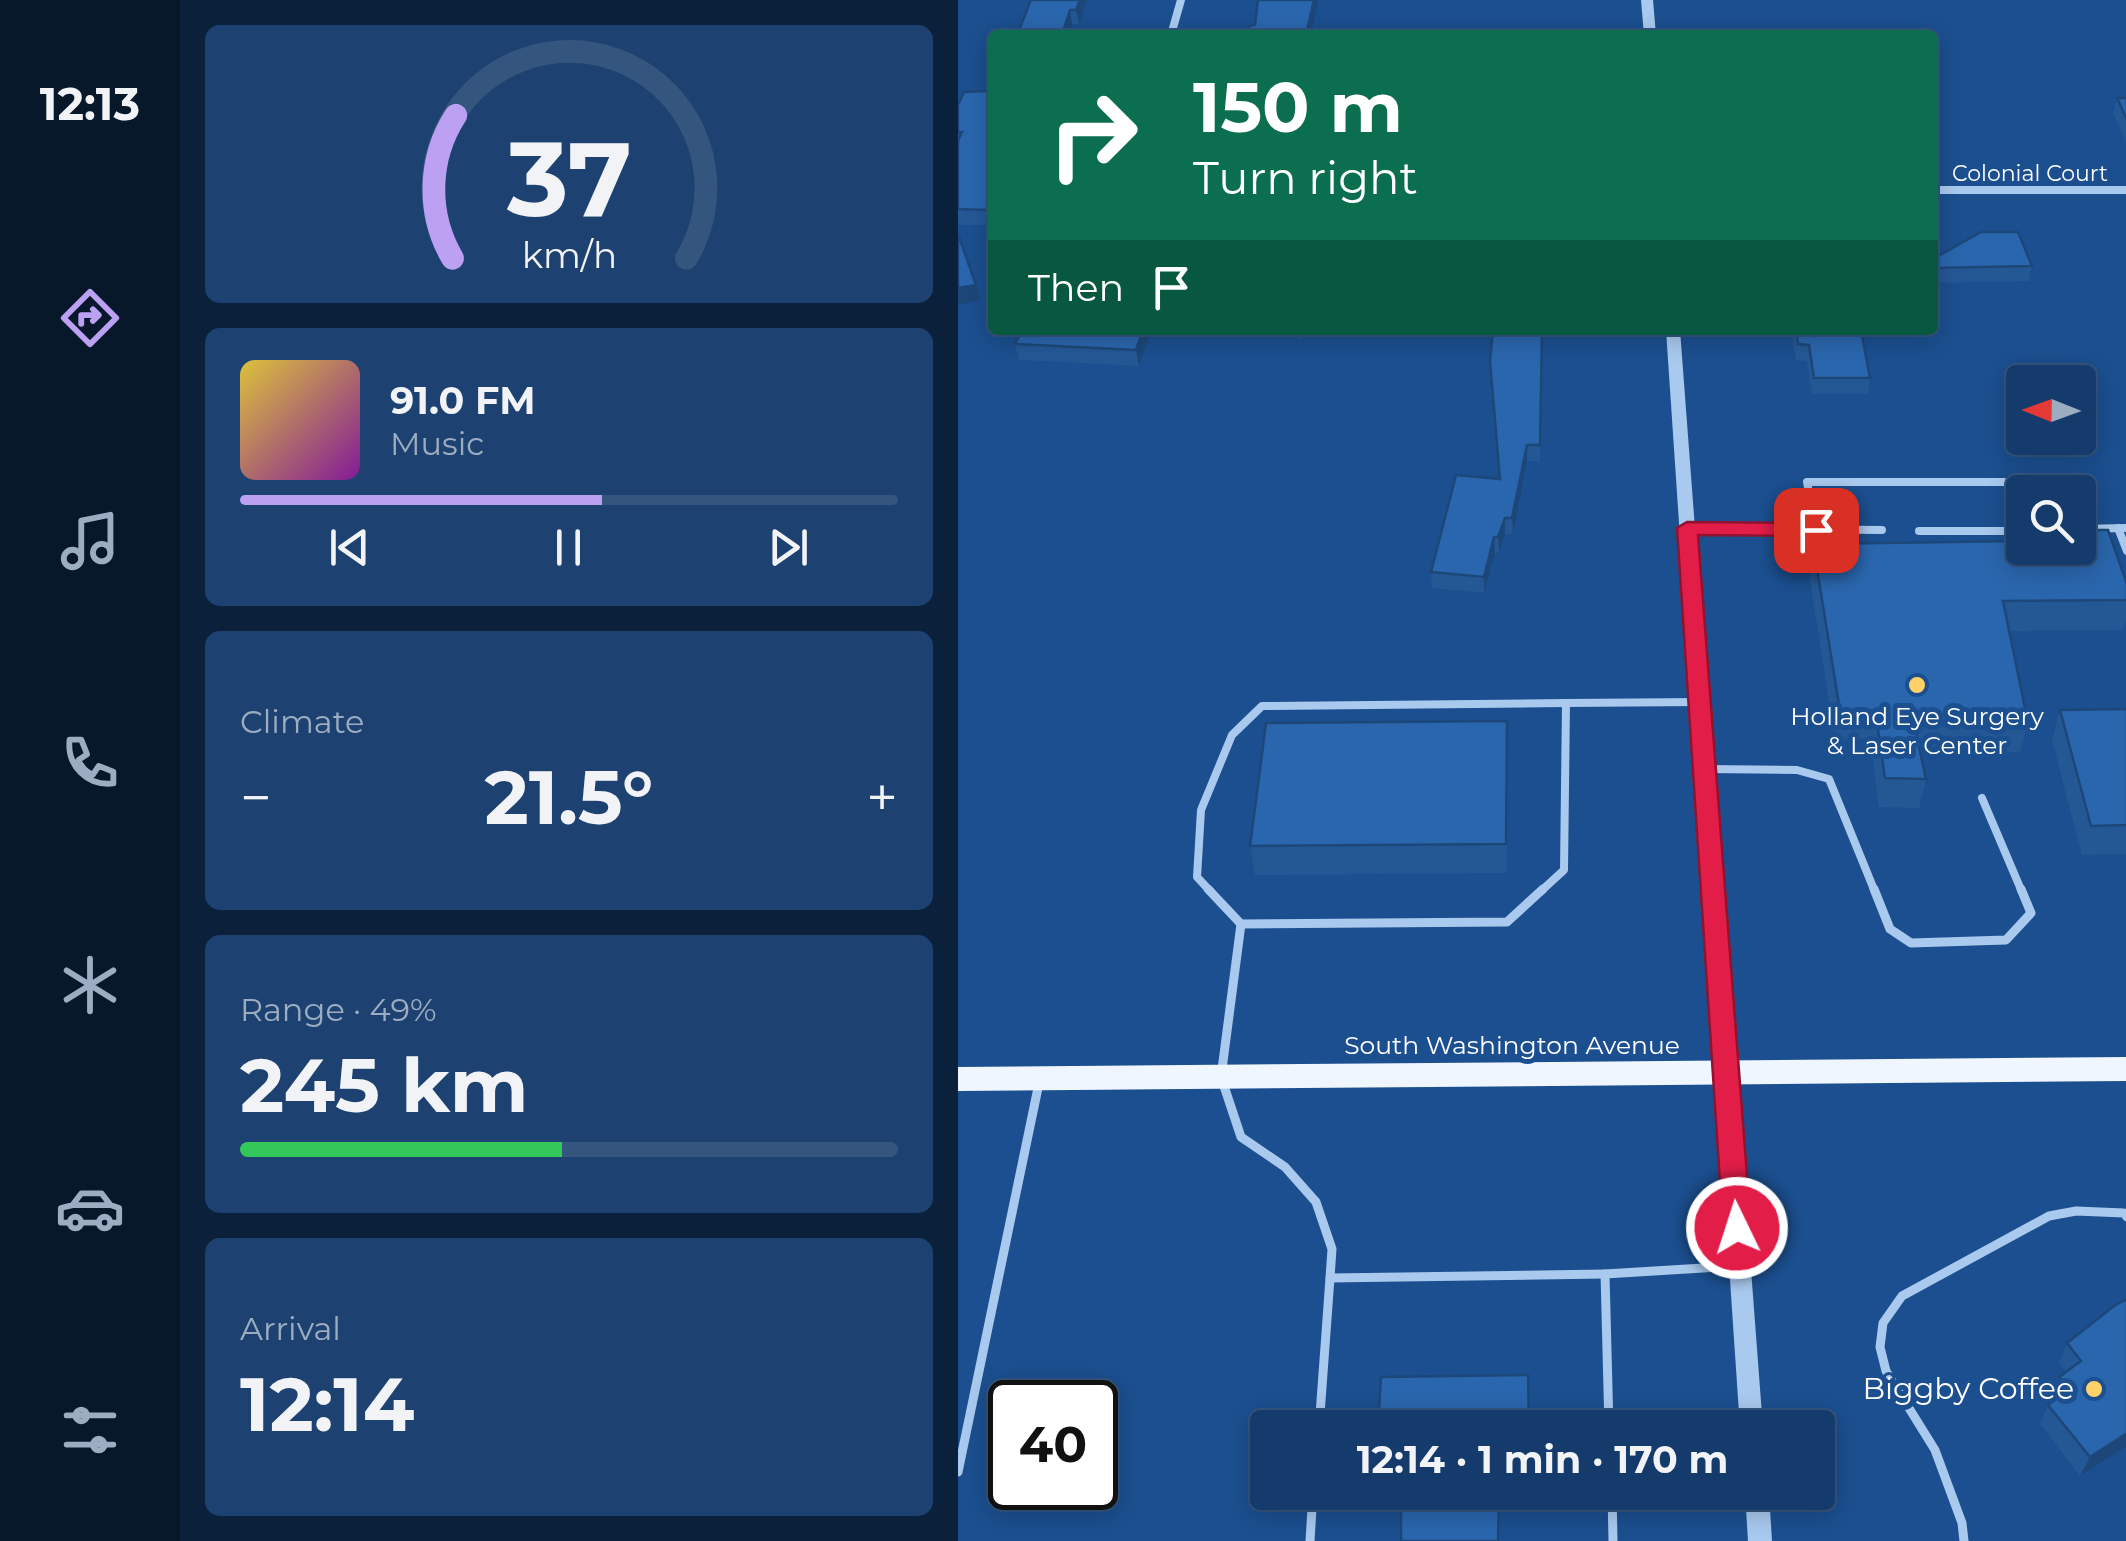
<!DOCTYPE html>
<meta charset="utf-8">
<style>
:root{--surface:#143b6b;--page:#1d4271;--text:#f1f3f6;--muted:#9dadc1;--line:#33557e;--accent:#bca0f2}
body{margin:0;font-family:Montserrat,sans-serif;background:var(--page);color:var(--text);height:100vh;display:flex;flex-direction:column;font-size:38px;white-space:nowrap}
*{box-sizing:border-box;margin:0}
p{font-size:32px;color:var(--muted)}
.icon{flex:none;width:55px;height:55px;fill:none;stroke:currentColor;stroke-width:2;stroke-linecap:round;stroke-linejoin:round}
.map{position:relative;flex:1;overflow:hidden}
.details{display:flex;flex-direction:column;gap:25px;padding:25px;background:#0b203b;width:778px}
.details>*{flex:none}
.hud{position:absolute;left:30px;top:30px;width:950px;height:305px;border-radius:10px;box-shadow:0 5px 25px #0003,0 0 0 2px var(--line);background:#0b6e4f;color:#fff;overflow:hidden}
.needle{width:65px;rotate:271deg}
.tools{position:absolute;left:1048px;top:365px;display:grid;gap:20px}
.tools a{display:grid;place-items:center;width:90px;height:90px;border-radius:10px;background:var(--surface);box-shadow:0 5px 25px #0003,0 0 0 2px var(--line);font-size:50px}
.speed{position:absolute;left:30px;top:1380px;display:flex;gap:20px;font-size:50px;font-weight:700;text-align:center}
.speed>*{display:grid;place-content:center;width:130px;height:130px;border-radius:50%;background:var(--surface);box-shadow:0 5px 25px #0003,0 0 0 2px var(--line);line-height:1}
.speed .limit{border:5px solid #111;border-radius:15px;background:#fff;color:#111}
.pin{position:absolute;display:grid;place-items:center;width:85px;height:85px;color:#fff;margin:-42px;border-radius:20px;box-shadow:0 5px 15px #0006}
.me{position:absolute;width:110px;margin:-55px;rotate:356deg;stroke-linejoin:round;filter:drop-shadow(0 0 8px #0008)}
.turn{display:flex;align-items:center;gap:35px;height:210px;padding:0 40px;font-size:45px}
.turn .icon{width:130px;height:130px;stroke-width:2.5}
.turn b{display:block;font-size:70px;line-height:85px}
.then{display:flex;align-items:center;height:95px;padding:0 40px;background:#0003;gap:20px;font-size:38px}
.big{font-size:75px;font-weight:700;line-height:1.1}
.details .tile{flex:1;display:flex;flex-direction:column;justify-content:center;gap:15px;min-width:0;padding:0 35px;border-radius:15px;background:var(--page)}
.details .dial{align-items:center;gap:0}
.dial svg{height:260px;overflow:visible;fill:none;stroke:var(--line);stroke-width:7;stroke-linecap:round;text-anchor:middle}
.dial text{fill:var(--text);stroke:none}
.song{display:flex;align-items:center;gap:30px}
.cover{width:120px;height:120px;border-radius:15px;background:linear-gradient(135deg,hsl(50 70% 55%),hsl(290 70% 35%))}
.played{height:10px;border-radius:5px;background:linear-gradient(90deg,var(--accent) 55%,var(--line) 55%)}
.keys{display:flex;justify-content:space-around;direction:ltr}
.heat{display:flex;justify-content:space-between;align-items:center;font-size:55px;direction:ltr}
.charge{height:15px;border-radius:8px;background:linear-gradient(90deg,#34c759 49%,var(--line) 0)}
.trip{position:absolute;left:292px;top:1410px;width:585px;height:100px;border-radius:10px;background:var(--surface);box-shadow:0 5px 25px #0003,0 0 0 2px var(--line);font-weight:700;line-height:100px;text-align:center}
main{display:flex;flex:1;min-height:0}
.tab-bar{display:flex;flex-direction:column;width:180px;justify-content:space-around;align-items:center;background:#08182b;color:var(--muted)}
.tab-bar .icon{width:70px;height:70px}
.tab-bar .current{color:var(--accent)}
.tab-bar b{font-size:45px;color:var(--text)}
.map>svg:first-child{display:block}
</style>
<main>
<nav class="tab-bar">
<b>12:13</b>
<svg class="icon current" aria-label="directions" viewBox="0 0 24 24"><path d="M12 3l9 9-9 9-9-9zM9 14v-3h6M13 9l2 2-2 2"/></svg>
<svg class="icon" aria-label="music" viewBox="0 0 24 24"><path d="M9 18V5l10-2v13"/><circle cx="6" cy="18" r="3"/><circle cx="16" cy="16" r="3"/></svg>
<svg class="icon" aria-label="phone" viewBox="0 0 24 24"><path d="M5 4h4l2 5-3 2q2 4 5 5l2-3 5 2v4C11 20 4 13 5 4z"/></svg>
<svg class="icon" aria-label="climate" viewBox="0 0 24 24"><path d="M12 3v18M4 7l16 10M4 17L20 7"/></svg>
<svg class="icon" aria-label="car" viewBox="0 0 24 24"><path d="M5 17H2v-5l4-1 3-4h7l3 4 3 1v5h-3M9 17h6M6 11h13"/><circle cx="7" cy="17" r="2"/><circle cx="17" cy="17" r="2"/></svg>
<svg class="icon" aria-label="filters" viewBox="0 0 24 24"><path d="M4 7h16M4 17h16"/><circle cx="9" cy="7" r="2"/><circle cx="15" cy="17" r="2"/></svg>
</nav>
<section class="details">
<div class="tile dial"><svg viewBox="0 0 100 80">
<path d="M14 69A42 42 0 1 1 86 69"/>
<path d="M14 69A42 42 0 0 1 15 25" stroke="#bca0f2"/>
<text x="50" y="56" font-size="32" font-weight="700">37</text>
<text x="50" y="72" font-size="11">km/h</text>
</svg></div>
<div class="tile">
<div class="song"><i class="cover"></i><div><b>91.0 FM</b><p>Music</p></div></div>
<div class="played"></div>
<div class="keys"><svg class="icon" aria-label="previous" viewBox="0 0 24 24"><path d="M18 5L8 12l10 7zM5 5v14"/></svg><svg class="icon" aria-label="pause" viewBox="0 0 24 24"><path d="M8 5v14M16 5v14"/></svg><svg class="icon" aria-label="next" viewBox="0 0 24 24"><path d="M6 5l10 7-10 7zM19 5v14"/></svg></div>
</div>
<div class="tile"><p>Climate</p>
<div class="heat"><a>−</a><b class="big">21.5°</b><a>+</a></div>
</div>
<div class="tile"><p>Range · 49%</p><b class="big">245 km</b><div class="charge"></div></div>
<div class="tile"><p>Arrival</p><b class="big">12:14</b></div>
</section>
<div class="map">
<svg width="1169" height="1541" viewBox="0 0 1169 1541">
<rect width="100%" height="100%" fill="#1b4f8f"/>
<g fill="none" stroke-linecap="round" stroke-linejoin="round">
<!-- service-far1 -->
<g stroke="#a9c9ee" stroke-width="8">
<path d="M729 528 924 530"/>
<path d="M1160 528 1169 551"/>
<path d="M1120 529 1169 528"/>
<path d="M858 530 849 482H1049L1065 530"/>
<path d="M961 531H1065"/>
<path d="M608 703 742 702"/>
<path d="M746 769 839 770 871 779 917 892"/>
<path d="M1024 798 1064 892"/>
<path d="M253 892 239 877 243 810 274 735 304 706 608 703"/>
<path d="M582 892 606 870 608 703"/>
</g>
<!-- service -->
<g stroke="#a9c9ee" stroke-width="9">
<path d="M250 889 283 924 549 922 585 889"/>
<path d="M916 889 932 929 953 943 1048 940 1073 913 1063 889"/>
<path d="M283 924 263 1077 283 1137 327 1167 358 1202 374 1249 372 1278 647 1274"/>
<path d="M361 1428 372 1278"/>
<path d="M651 1428 647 1274 778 1266"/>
<path d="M0 1472 81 1083"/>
<path d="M654 1492 655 1541"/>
<path d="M352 1541 355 1492"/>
<path d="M1006 1541 1004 1523 977 1450 928 1371 922 1347 925 1323 944 1296 1091 1216 1118 1211 1166 1213 1169 1217"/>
</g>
<!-- minor -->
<g stroke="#a9c9ee" stroke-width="8">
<path d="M213 35 223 0"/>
<path d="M975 190H1169"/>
</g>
<!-- tertiary -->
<g fill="#a9c9ee" fill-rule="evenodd">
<path d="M683 0H695L698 35H686Z"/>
<path d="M708 330H722L805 1428H782Z"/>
<path d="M787 1492H811L814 1541H790Z"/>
</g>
<!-- primary -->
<path fill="#f0f6ff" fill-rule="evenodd" d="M1169 1057V1081L0 1091V1067Z"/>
</g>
<!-- wall -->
<g fill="#245895">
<path d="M73 0H129L121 24H114Z"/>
<path d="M35 80V216L32 225H0V105L29 91Z"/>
<path d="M1159 98H1169V143L1155 113Z"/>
<path d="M975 259 1074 266 1071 281 975 283Z"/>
<path d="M64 330H193L181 366 61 360 57 344Z"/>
<path d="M309 330H353L345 339Z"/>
<path d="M584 330 582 461H569L555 534H547L541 553H537L526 593 474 588 473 572 541 479 532 361Z"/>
<path d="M833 330H903L912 378 910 394H854L849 361 838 360Z"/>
<path d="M855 544 1169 584V618L1165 630 1051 631 1070 723 1062 752 962 753 968 779 961 808 921 807 912 739 877 740 851 573Z"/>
<path d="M1169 709V854L1124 855 1094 740 1102 710Z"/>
<path d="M549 751V873L297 875 292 846Z"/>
<path d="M1156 1306 1169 1446 1122 1476 1082 1424 1090 1405 1095 1401 1092 1397 1101 1377 1108 1372 1101 1363 1109 1343Z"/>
</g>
<!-- shaded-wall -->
<g fill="#1d4779">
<path d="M122 0H129L121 24 118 10Z"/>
<path d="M356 0H360L353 35H348Z"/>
<path d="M112 10 114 24 111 35H104Z"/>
<path d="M35 191V216L32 225 28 210Z"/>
<path d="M18 285 22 300 0 305V288Z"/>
<path d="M185 330H193L181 366 178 350Z"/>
<path d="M344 330H353L345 339Z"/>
<path d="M569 445V461L555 534 554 518Z"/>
<path d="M547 518V534L541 553 540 537Z"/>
<path d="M536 537 537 553 526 593V577Z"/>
<path d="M1169 1433V1446L1122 1476 1132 1457Z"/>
</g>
<!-- building -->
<g fill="#2a66ad" stroke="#1d4779" stroke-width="2.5">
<path d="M73 0H122L118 10H112L104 35H59Z"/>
<path d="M300 0H356L348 35H289L291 26 297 25Z"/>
<path d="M35 80V191L28 210 0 209V141L4 132 0 133V105L6 92 29 91Z"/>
<path d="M1159 98H1169V120Z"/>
<path d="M1023 232H1060L1074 266 975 268V259Z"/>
<path d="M0 234 18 285 0 288Z"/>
<path d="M64 330H185L178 350 57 344Z"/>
<path d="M535 330H584L582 445H569L554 518H547L540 537H536L526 577 473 572 498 475 542 479 532 361Z"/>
<path d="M838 330H903L912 378H856L851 345 840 344Z"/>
<path d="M1120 530H1150L1169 584V600L1045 601 1070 723 956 724 968 779 927 778 917 710 882 711 855 544 1065 541V548H1120Z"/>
<path d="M1169 709V825L1133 826 1102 710Z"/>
<path d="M549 721 548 844 292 846 308 723Z"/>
<path d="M1169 1299V1433L1132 1457 1090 1405 1110 1390 1101 1377 1123 1361 1109 1343 1156 1306Z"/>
<path d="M570 1375 571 1428H420L423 1377Z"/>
<path d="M443 1492H541L540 1541H443Z"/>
</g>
<!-- route -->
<path fill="#e11d48" stroke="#92132f" stroke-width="2.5" d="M729 522 858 523 868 530 858 536 740 535 793 1228 789 1236 779 1240 769 1236 765 1228 719 528Z"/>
<!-- markers -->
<g fill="#ffd166" stroke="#1b4f8f" stroke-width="4">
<circle cx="959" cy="685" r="10"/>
<circle cx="1136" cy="1389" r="10"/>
</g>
<g text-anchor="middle" stroke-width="10" stroke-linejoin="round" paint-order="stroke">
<!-- far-street labels -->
<g font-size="22" fill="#fff" stroke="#1b4f8f">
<text x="1072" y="181">Colonial Court</text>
</g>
<!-- poi labels -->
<g font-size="25" fill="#fff" stroke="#1b4f8f">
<text x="959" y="725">Holland Eye Surgery<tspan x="959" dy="29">&amp; Laser Center</tspan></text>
</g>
<!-- street labels -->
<g font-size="25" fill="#fff" stroke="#1b4f8f">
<text x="554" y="1054">South Washington Avenue</text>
</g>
<!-- near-poi labels -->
<g font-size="30" fill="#fff" stroke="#1b4f8f" text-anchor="end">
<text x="1116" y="1399">Biggby Coffee</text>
</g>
</g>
</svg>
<div class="tools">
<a><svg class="needle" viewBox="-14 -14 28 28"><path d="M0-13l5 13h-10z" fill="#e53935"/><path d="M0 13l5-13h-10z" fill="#9dadc1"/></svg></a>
<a><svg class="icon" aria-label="search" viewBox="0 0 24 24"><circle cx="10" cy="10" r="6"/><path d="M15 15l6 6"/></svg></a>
</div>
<div class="speed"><div class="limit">40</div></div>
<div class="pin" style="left:858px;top:530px;background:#d93025"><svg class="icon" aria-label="arrive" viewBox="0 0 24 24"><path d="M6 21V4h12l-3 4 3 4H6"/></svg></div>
<svg class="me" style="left:779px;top:1228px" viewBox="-20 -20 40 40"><circle r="17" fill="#e11d48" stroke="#fff" stroke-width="3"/><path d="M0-11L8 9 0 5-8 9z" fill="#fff"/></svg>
<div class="trip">12:14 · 1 min · 170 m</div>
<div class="hud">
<div class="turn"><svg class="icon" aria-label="right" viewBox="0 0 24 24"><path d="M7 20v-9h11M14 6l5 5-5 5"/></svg><div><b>150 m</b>Turn right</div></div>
<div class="then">Then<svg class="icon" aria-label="arrive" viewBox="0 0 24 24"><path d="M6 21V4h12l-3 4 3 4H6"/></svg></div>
</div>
</div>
</main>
